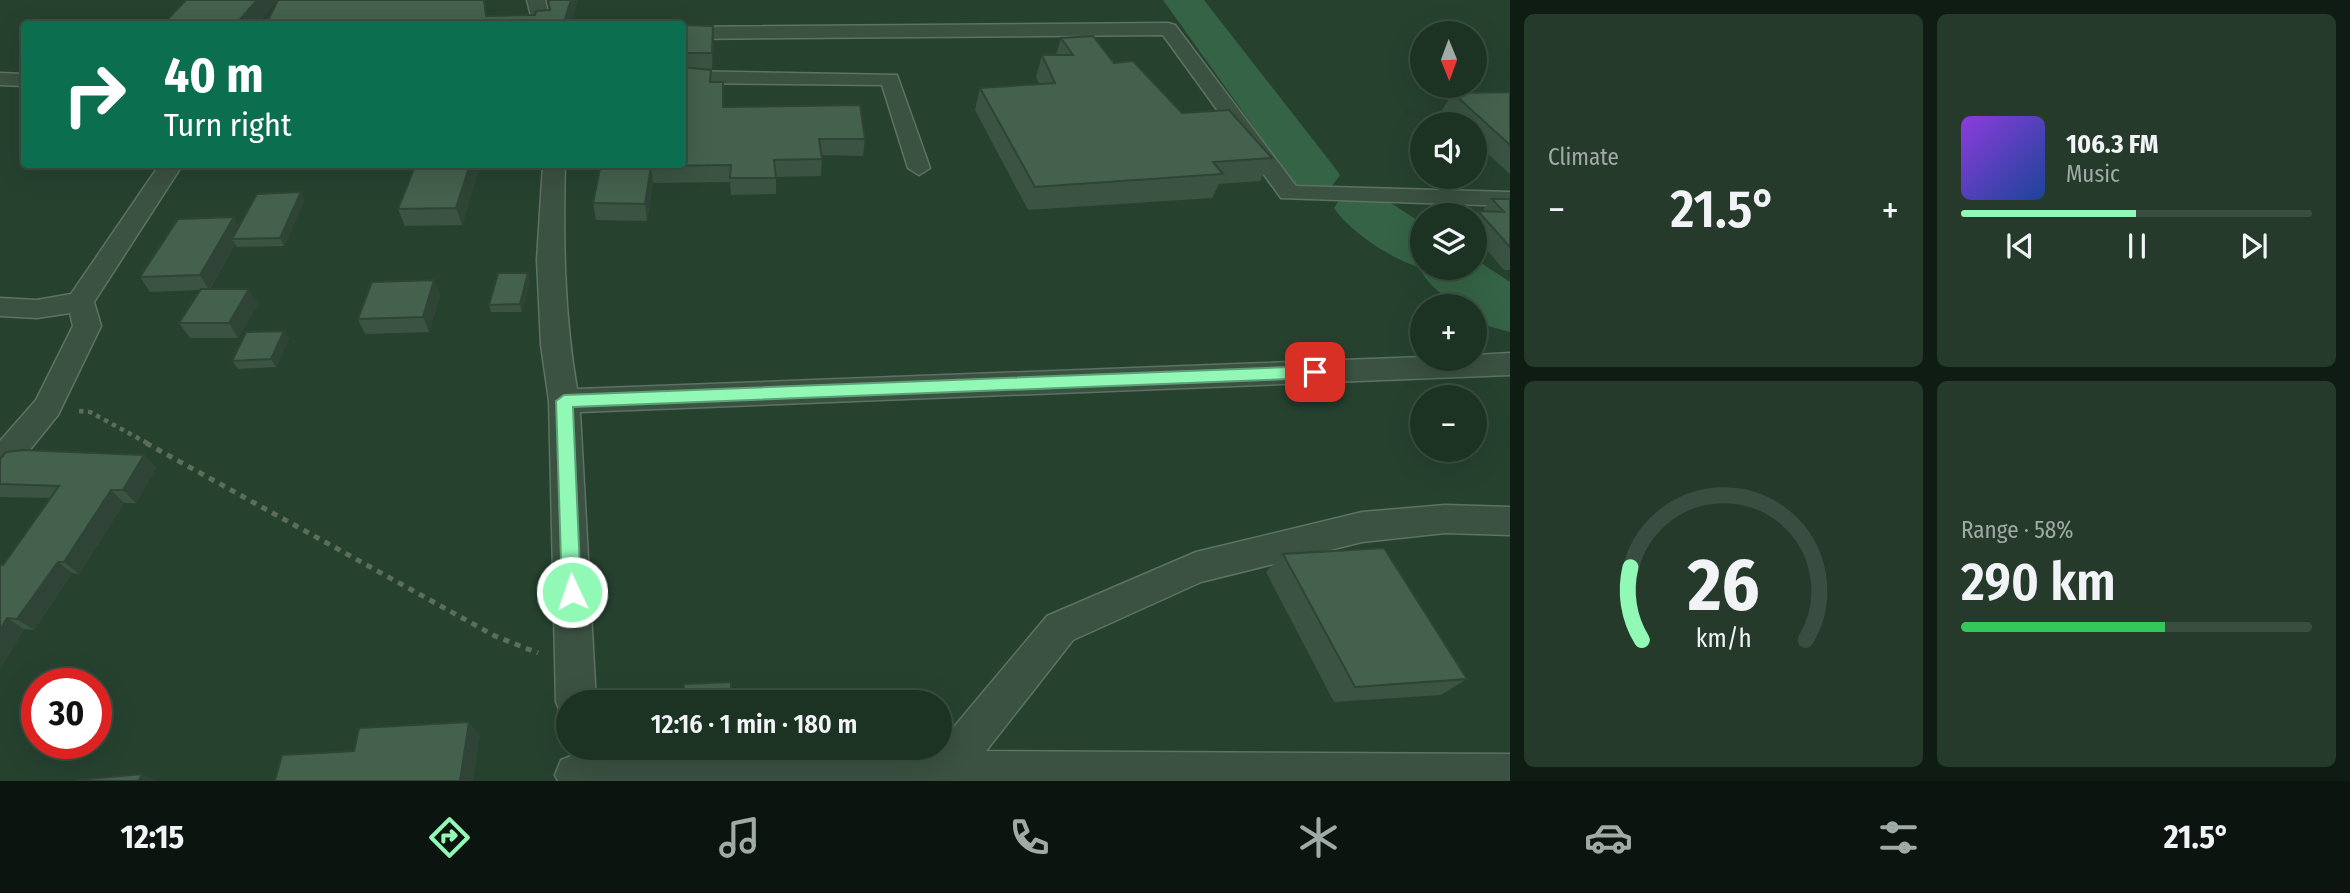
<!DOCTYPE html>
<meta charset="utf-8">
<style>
:root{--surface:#1c3223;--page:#253a2b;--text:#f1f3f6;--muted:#a0aaa6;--line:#3a4d41;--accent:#91f8b6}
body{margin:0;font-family:"Fira Sans Condensed",sans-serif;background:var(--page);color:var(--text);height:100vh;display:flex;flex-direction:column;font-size:26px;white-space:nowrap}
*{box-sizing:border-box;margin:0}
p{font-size:23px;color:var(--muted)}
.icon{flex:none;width:38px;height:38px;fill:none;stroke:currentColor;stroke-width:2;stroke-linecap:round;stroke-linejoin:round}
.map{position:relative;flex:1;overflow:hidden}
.details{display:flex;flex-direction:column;gap:14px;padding:14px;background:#0f1c13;width:840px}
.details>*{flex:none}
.guide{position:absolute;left:21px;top:21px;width:665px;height:147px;border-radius:7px;box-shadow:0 7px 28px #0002,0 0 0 2px var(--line);background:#0b6e4f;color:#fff;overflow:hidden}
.needle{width:46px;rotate:179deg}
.tools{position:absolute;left:1410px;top:21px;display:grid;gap:14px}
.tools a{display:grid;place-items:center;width:77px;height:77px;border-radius:50%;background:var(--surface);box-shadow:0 7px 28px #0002,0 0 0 2px var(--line);font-size:35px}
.speed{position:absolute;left:21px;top:668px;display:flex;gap:14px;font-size:35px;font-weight:700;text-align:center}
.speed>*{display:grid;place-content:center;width:91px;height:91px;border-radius:50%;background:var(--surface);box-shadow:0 7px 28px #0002,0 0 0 2px var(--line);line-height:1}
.speed .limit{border:10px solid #d22;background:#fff;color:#111}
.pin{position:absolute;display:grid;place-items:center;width:60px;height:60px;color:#fff;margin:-30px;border-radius:14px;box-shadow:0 4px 10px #0006}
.me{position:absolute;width:77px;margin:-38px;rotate:357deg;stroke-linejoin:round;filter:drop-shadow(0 0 5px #0008)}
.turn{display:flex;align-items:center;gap:24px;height:147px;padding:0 28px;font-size:32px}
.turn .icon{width:91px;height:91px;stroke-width:2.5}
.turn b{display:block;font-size:49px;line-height:60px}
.big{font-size:52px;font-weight:600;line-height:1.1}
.details .card{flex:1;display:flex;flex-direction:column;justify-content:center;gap:10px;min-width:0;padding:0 24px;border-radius:10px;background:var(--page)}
.details .dial{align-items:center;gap:0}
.dial svg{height:182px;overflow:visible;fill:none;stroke:var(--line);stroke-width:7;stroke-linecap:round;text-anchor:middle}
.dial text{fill:var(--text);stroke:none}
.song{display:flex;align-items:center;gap:21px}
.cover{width:84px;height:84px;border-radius:10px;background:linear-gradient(135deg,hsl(270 70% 55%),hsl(220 70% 35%))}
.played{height:7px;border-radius:4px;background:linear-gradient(90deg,var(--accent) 50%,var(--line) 50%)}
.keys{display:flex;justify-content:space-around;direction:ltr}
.heat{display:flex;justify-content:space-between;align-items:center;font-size:38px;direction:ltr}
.charge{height:10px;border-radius:5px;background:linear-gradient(90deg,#34c759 58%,var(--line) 0)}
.details .tiles{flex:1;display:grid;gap:14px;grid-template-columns:repeat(2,1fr)}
.trip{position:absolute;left:556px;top:690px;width:396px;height:70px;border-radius:35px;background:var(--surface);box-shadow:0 7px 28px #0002,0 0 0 2px var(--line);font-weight:600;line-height:70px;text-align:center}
.tabs{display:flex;height:112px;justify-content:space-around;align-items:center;background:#0b140e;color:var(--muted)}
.tabs .icon{width:49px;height:49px}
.tabs .on{color:var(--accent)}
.tabs b{font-size:32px;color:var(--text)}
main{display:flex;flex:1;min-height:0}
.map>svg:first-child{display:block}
</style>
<main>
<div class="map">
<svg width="1510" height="781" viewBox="0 0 1510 781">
<rect width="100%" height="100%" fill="#26422f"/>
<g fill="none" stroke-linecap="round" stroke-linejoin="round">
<!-- river -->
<g fill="#356345" fill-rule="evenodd">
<path d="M1163 0H1204L1332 164 1340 175 1332 186 1314 190 1296 186Z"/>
<path d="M1361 192 1380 196 1423 224V268H1475V259L1510 282V332L1488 326 1475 316V306C1453 306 1428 287 1419 267 1393 260 1349 231 1334 208L1342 196Z"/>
</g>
<!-- street casing -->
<g stroke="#5c7263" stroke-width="3">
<g id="street">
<path d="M527 0H545L551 24H533Z"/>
<path d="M1168 23 1175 25 1296 186 1510 192V206L1281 198 1163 35 682 39V27Z"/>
<path d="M682 71 897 75 930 168 919 175 908 168 882 85 682 83Z"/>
<path d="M0 73 24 74V86L0 85Z"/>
<path d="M160 164H183L94 302 101 326 58 415 11 473 0 477V441L36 400 73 326 70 313 37 318 0 316V298L37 300 71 294Z"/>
<path d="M543 164H565C563 240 564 314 577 389L1423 357 1475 359V355L1510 353V375L580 412 596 702H569V719L562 716 556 702 549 401 541 345 537 260Z"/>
<path d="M1445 505 1510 507V535L1445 533 1362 542 1201 582 1073 640 986 751 1510 754V781H558L555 775 561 760 576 754 933 752 1047 616 1196 552 1362 512Z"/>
</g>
</g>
<!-- path-far1 -->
<path stroke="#5b6e58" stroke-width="4.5" stroke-dasharray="4.5 4.5" stroke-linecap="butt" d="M79 411 90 412 149 444"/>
<!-- path -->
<path stroke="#5b6e58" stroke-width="5" stroke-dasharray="6 6" stroke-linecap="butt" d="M146 443 495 636 538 653"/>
<!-- street -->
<use href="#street" fill="#3b5142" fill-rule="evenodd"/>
</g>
<!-- wall -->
<g fill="#3a5342">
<path d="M682 25 713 26 714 41 712 69H700L711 82 724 107 865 139 863 156 822 155 821 176 776 177V194L731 195 730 182 653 183 647 221 596 220 593 203 601 164H682Z"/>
<path d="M1061 38 1114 63 1182 113 1272 158 1260 181 1219 184 1212 198 1028 210 975 110 980 88 1039 84 1036 77 1042 55H1056Z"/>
<path d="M1510 92V174L1475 142V124H1457L1442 110 1453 93Z"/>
<path d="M416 164H480L462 225 405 226 398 209Z"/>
<path d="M1492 199H1510V270H1504L1475 236V215L1478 211H1482Z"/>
<path d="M304 200 284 246 237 247 235 244 210 289 258 304 238 338H190L179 323 200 290 150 292 140 277 239 227Z"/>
<path d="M434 280 440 295 429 332 365 334 358 319Z"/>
<path d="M530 281 522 312H491L489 305Z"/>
<path d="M284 331 289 338 276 367 238 369 232 361Z"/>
<path d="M144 455 156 468 136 503H124L79 574 72 573 34 630 24 629 0 669V565H3L51 498 0 497V459Z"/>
<path d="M1283 554 1467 679 1441 695 1334 702 1266 572Z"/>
</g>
<!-- shaded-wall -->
<g fill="#2f4436">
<path d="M257 0H278L258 24H236Z"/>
<path d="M571 0H578L571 24 564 22Z"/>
<path d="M713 26 714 41 712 69V53Z"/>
<path d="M470 164H480L462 225 456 208Z"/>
<path d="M651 166 653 183 647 221 645 204Z"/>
<path d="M301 192 304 200 284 246 280 238Z"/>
<path d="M234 217 242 232 232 239 235 244 209 290 200 275Z"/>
<path d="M528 273 530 281 522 312 520 304Z"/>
<path d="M434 280 440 295 429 332 423 317Z"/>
<path d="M249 289 258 304 238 338 229 323Z"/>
<path d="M284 331 289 338 276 367 271 359Z"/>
<path d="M144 455 156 468 136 503 123 490Z"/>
<path d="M111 490 124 503 79 574 64 562Z"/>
<path d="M58 562 72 573 34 630 17 619Z"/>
<path d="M7 618 24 629 0 669V630Z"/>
<path d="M469 722 480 736 473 781H460Z"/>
<path d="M142 774 155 781H139Z"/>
</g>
<!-- building -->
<g fill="#43614d" stroke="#2f4436" stroke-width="2">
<path d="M186 0H257L236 24H139L144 20H167Z"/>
<path d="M278 0H484L486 16 535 15 536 11 550 10 548 0H571L564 22 659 24H266Z"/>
<path d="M682 25 713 26 712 53H682Z"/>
<path d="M1093 36 1114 63 1133 61 1182 113 1229 110 1272 158 1213 162 1223 174 1035 187 980 88 1055 83 1042 55H1073L1061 38Z"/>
<path d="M682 67 711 70 710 82H723V107L860 105 865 139H819L822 159 774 160 776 178H730L731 165 651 166 645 204 593 203 601 164H682Z"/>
<path d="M1510 92V145L1453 93Z"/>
<path d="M416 164H470L456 208 398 209Z"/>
<path d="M301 192 280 238 232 239 257 194Z"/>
<path d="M1492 199H1510V247L1478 211 1504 212Z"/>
<path d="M234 217 200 275 140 277 178 219Z"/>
<path d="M498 273H528L520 304 489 305Z"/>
<path d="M434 280 423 317 358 319 372 282Z"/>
<path d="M201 289H249L229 323H179Z"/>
<path d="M284 331 271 359 232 361 246 332Z"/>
<path d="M23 450 144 455 123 490H111L64 562H58L17 619 7 618 0 630V565H3L59 486 0 484V459L6 452Z"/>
<path d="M1384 548 1467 679 1355 687 1283 554Z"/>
<path d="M731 682V702H684V684Z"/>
<path d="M469 722 460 781H275L282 755 354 751 359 728Z"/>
<path d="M142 774 139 781H76L77 780Z"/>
</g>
<!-- route -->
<path fill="#91f8b6" stroke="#5ea176" stroke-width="2" d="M1315 366 1323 372 1315 378 573 407 581 592 579 598 572 601 565 598 562 592 556 401 564 395Z"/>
</svg>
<div class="tools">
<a><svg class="needle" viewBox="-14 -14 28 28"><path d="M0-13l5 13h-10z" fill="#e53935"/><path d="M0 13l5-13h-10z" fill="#a0aaa6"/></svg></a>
<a><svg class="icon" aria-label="sound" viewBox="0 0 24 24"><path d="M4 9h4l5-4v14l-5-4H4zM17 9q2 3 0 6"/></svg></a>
<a><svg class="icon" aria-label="layers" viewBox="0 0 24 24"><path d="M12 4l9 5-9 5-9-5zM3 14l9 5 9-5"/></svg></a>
<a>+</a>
<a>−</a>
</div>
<div class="speed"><div class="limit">30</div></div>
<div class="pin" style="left:1315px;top:372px;background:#d93025"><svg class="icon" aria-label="arrive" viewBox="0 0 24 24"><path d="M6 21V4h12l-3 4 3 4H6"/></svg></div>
<svg class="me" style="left:572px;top:592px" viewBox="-20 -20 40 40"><circle r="17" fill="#91f8b6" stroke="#fff" stroke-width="3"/><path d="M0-11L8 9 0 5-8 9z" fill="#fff"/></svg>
<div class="trip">12:16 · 1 min · 180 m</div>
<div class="guide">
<div class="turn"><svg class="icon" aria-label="right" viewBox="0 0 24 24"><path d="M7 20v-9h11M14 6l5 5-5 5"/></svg><div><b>40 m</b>Turn right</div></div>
</div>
</div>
<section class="details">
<div class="tiles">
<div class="card"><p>Climate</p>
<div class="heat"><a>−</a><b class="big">21.5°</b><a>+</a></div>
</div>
<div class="card">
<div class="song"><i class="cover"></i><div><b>106.3 FM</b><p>Music</p></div></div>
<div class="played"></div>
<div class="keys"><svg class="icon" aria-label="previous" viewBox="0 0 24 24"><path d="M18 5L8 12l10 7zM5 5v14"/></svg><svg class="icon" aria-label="pause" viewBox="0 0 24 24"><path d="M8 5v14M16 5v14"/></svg><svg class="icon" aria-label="next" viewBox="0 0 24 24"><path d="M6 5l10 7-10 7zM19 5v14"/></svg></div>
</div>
<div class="card dial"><svg viewBox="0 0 100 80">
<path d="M14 69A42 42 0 1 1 86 69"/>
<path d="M14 69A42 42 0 0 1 9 37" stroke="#91f8b6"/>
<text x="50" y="56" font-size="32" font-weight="700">26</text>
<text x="50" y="72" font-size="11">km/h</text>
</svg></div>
<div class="card"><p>Range · 58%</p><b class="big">290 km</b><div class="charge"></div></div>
</div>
</section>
</main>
<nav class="tabs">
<b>12:15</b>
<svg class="icon on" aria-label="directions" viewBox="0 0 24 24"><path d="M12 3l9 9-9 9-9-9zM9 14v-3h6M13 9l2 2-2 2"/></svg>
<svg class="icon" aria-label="music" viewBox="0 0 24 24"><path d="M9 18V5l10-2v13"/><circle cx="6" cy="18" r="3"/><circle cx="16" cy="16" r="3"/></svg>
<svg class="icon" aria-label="phone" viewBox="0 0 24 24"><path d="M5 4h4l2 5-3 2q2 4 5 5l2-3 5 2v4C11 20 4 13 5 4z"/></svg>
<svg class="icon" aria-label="climate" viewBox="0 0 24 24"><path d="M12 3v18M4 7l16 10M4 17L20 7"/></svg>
<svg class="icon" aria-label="car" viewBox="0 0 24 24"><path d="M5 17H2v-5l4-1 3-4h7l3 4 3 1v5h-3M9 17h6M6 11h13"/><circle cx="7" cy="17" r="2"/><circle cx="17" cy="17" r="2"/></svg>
<svg class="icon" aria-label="filters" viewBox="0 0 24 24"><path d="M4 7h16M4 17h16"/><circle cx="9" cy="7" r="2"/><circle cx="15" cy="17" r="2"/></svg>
<b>21.5°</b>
</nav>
